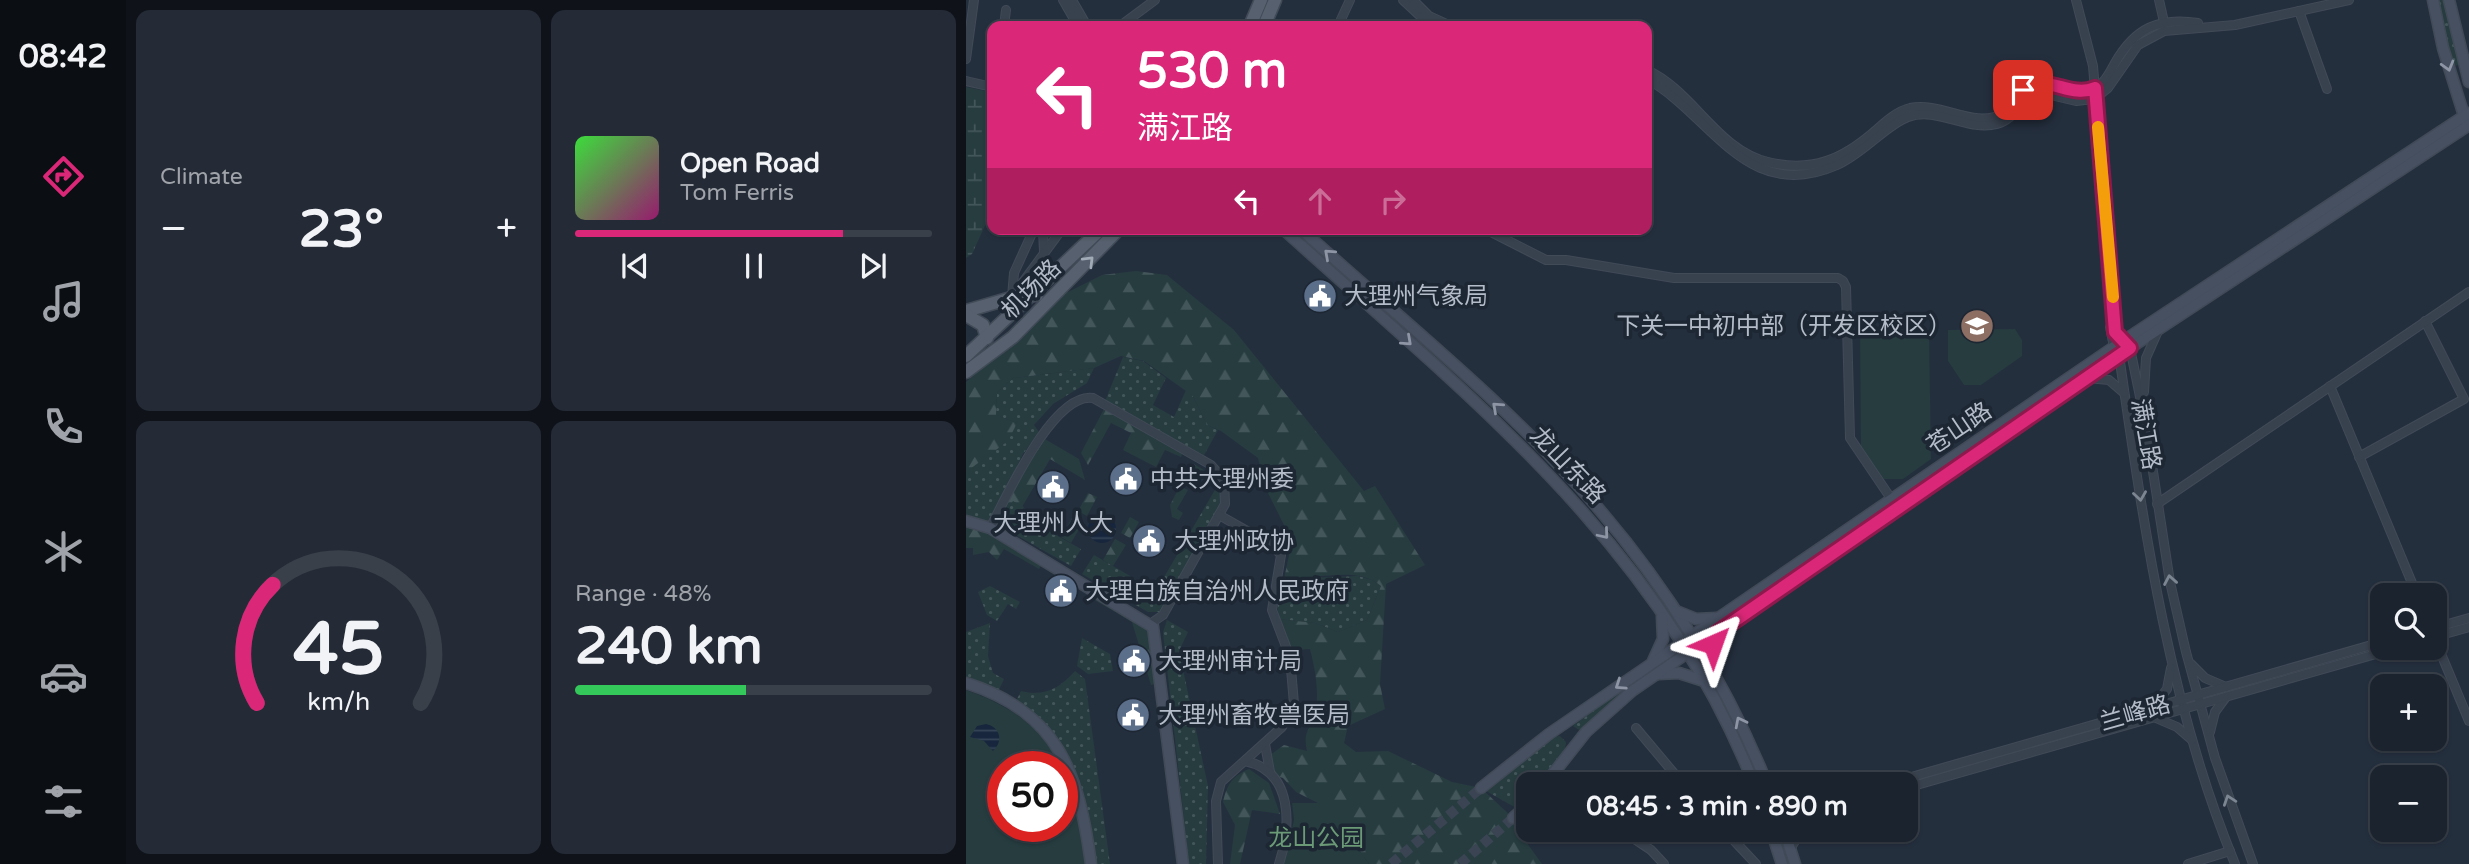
<!DOCTYPE html>
<meta charset="utf-8">
<style>
:root{--surface:#1b232e;--page:#242b36;--text:#f1f3f6;--muted:#a0a4aa;--line:#39404a;--accent:#db2777}
body{margin:0;font-family:"Varela Round","Noto Sans SC",sans-serif;background:var(--page);color:var(--text);height:100vh;display:flex;flex-direction:column;font-size:26px;white-space:nowrap}
*{box-sizing:border-box;margin:0}
p{font-size:23px;color:var(--muted)}
.icon{flex:none;width:38px;height:38px;fill:none;stroke:currentColor;stroke-width:2;stroke-linecap:round;stroke-linejoin:round}
.map{position:relative;flex:1;overflow:hidden}
.sheet{display:flex;flex-direction:column;gap:10px;padding:10px;background:#0f1319;width:840px}
.sheet>*{flex:none}
.top-card{position:absolute;left:21px;top:21px;width:665px;height:214px;border-radius:14px;box-shadow:0 2px 5px #0004,0 0 0 2px var(--line);background:#db2777;color:#fff;overflow:hidden}
.buttons{position:absolute;left:1404px;top:583px;display:grid;gap:14px}
.buttons a{display:grid;place-items:center;width:77px;height:77px;border-radius:14px;background:var(--surface);box-shadow:0 2px 5px #0004,0 0 0 2px var(--line);font-size:35px}
.speed{position:absolute;left:21px;top:751px;display:flex;gap:14px;font-size:35px;font-weight:700;text-align:center}
.speed>*{display:grid;place-content:center;width:91px;height:91px;border-radius:50%;background:var(--surface);box-shadow:0 2px 5px #0004,0 0 0 2px var(--line);line-height:1}
.speed .limit{border:10px solid #d22;background:#fff;color:#111}
.pin{position:absolute;display:grid;place-items:center;width:60px;height:60px;color:#fff;margin:-30px;border-radius:14px;box-shadow:0 4px 10px #0006}
.me{position:absolute;width:77px;margin:-38px;rotate:43deg;stroke-linejoin:round;filter:drop-shadow(0 0 5px #0008)}
.turn{display:flex;align-items:center;gap:24px;height:147px;padding:0 35px;font-size:32px}
.turn .icon{width:91px;height:91px;stroke-width:2.5}
.turn b{display:block;font-size:49px;line-height:60px}
.lanes{display:flex;align-items:center;height:66px;padding:0 35px;background:#0003;justify-content:center;gap:35px;direction:ltr}
.lanes .off{opacity:.35}
.big{font-size:52px;font-weight:700;line-height:1.1}
.sheet .widget{flex:1;display:flex;flex-direction:column;justify-content:center;gap:10px;min-width:0;padding:0 24px;border-radius:14px;background:var(--page)}
.sheet .dial{align-items:center;gap:0}
.dial svg{height:182px;overflow:visible;fill:none;stroke:var(--line);stroke-width:7;stroke-linecap:round;text-anchor:middle}
.dial text{fill:var(--text);stroke:none}
.song{display:flex;align-items:center;gap:21px}
.cover{width:84px;height:84px;border-radius:10px;background:linear-gradient(135deg,hsl(120 70% 55%),hsl(320 70% 35%))}
.played{height:7px;border-radius:4px;background:linear-gradient(90deg,var(--accent) 75%,var(--line) 75%)}
.keys{display:flex;justify-content:space-around;direction:ltr}
.heat{display:flex;justify-content:space-between;align-items:center;font-size:38px;direction:ltr}
.charge{height:10px;border-radius:5px;background:linear-gradient(90deg,#34c759 48%,var(--line) 0)}
.sheet .tiles{flex:1;display:grid;gap:10px;grid-template-columns:repeat(2,1fr)}
.trip{position:absolute;left:550px;top:772px;width:402px;height:70px;border-radius:14px;background:var(--surface);box-shadow:0 2px 5px #0004,0 0 0 2px var(--line);font-weight:700;line-height:70px;text-align:center}
main{display:flex;flex:1;min-height:0}
.menu{display:flex;flex-direction:column;width:126px;justify-content:space-around;align-items:center;background:#0b0e12;color:var(--muted)}
.menu .icon{width:49px;height:49px}
.menu .active{color:var(--accent)}
.menu b{font-size:32px;color:var(--text)}
.map>svg:first-child{display:block}
</style>
<main>
<nav class="menu">
<b>08:42</b>
<svg class="icon active" aria-label="directions" viewBox="0 0 24 24"><path d="M12 3l9 9-9 9-9-9zM9 14v-3h6M13 9l2 2-2 2"/></svg>
<svg class="icon" aria-label="music" viewBox="0 0 24 24"><path d="M9 18V5l10-2v13"/><circle cx="6" cy="18" r="3"/><circle cx="16" cy="16" r="3"/></svg>
<svg class="icon" aria-label="phone" viewBox="0 0 24 24"><path d="M5 4h4l2 5-3 2q2 4 5 5l2-3 5 2v4C11 20 4 13 5 4z"/></svg>
<svg class="icon" aria-label="climate" viewBox="0 0 24 24"><path d="M12 3v18M4 7l16 10M4 17L20 7"/></svg>
<svg class="icon" aria-label="car" viewBox="0 0 24 24"><path d="M5 17H2v-5l4-1 3-4h7l3 4 3 1v5h-3M9 17h6M6 11h13"/><circle cx="7" cy="17" r="2"/><circle cx="17" cy="17" r="2"/></svg>
<svg class="icon" aria-label="filters" viewBox="0 0 24 24"><path d="M4 7h16M4 17h16"/><circle cx="9" cy="7" r="2"/><circle cx="15" cy="17" r="2"/></svg>
</nav>
<section class="sheet">
<div class="tiles">
<div class="widget"><p>Climate</p>
<div class="heat"><a>−</a><b class="big">23°</b><a>+</a></div>
</div>
<div class="widget">
<div class="song"><i class="cover"></i><div><b>Open Road</b><p>Tom Ferris</p></div></div>
<div class="played"></div>
<div class="keys"><svg class="icon" aria-label="previous" viewBox="0 0 24 24"><path d="M18 5L8 12l10 7zM5 5v14"/></svg><svg class="icon" aria-label="pause" viewBox="0 0 24 24"><path d="M8 5v14M16 5v14"/></svg><svg class="icon" aria-label="next" viewBox="0 0 24 24"><path d="M6 5l10 7-10 7zM19 5v14"/></svg></div>
</div>
<div class="widget dial"><svg viewBox="0 0 100 80">
<path d="M14 69A42 42 0 1 1 86 69"/>
<path d="M14 69A42 42 0 0 1 21 17" stroke="#db2777"/>
<text x="50" y="56" font-size="32" font-weight="700">45</text>
<text x="50" y="72" font-size="11">km/h</text>
</svg></div>
<div class="widget"><p>Range · 48%</p><b class="big">240 km</b><div class="charge"></div></div>
</div>
</section>
<div class="map">
<svg width="1503" height="864" viewBox="0 0 1503 864">
<defs>
<pattern id="grass-dots" width="8" height="8" patternUnits="userSpaceOnUse" patternTransform="scale(1.75)"><rect width="8" height="8" fill="#263c3f"/><path d="M2 2h.1M6 6h.1" fill="none" stroke="#435659" stroke-width="1.8" stroke-linecap="round"/></pattern>
<pattern id="forest-firs" width="22" height="20" patternUnits="userSpaceOnUse" patternTransform="scale(1.75)"><rect width="22" height="20" fill="#263c3f"/><path d="M5 1l3.5 6h-7zM16 11l3.5 6h-7z" fill="#435659"/></pattern>
<pattern id="wetland-marsh" width="20" height="14" patternUnits="userSpaceOnUse" patternTransform="scale(1.75)"><rect width="20" height="14" fill="#263c3f"/><path d="M1 5h8M5 5V1M11 12h8M15 12V8" fill="none" stroke="#435659"/></pattern>
<pattern id="water-rules" width="6" height="5" patternUnits="userSpaceOnUse" patternTransform="scale(1.75)"><rect width="6" height="5" fill="#17263c"/><path d="M0 2.5h6" fill="none" stroke="#364457"/></pattern>
</defs>
<rect width="100%" height="100%" fill="#242f3e"/>
<!-- grass -->
<g fill="url(#grass-dots)">
<path d="M1472 0H1478L1493 65 1487 66Z"/>
<path d="M157 357 177 361 200 378 187 405 208 417 220 390 227 396 241 425 252 430 237 457 139 401Z"/>
<path d="M128 368 121 383 87 404 68 425 73 432 57 454 23 523 0 518V472L51 423 30 415 31 393 47 378Z"/>
<path d="M226 463 255 480 259 497 195 612H182L116 574 128 555 190 591 250 488 230 476 225 484 222 482 221 471Z"/>
<path d="M47 501 58 507 54 515 115 549 105 566 41 530 39 515Z"/>
<path d="M392 576 406 580 415 586 401 620 372 632 349 623 312 619V599L318 579Z"/>
<path d="M24 586 54 602 50 609 42 604 31 621 21 615 12 592Z"/>
<path d="M201 620 222 632 213 651 242 786 240 864H223L197 632Z"/>
<path d="M24 623 22 656 27 673 38 679 32 692 0 678V632Z"/>
<path d="M116 638 144 654 147 671 122 674 111 666Z"/>
<path d="M686 668 687 671 648 699 615 731 607 726Z"/>
<path d="M109 671 119 679 144 864H129C121 795 111 743 50 701L55 691C79 697 94 688 109 671Z"/>
<path d="M594 736 600 742 599 750 574 784H562V798L552 809 520 791 586 737Z"/>
</g>
<!-- forest -->
<g fill="url(#forest-firs)">
<path d="M170 271 201 275 268 330 398 491 409 486 459 565 420 584 414 684 419 709 382 726 378 743 390 752 422 751 486 782 515 788 547 818 562 823 564 830 558 839 576 864H403L392 849 386 848 352 803 330 792 317 778 310 776 304 755 318 745 341 751C336 729 347 728 350 710 353 689 349 669 344 649L327 650 312 619 349 623 372 632 401 620 415 586C390 565 348 580 318 579L326 541 299 487 292 458 255 431 241 425 227 396 178 361 155 356 128 368 47 378 31 393 30 415 51 423 42 441 0 472V382L100 293 136 275Z"/>
<path d="M138 409 217 452 215 457 199 450 190 467 157 450 165 433 145 423 122 465 115 453Z"/>
<path d="M77 438 113 459 119 480 84 459 56 507 47 501 39 515 35 512Z"/>
<path d="M214 486 222 490 211 509 217 513 213 520 206 517 204 505Z"/>
<path d="M122 493 131 497 121 516 112 511Z"/>
<path d="M164 517 173 522 164 538 155 533Z"/>
<path d="M106 518 116 524 105 543 95 537Z"/>
<path d="M0 524 22 531 77 562 73 569 38 549 31 560 23 552 7 555V548H0Z"/>
<path d="M149 539 160 545 147 566 137 560Z"/>
<path d="M130 594 178 623 187 645 191 683 185 685 166 622 127 599Z"/>
<path d="M283 769 303 783 314 814 286 810 274 864H264L269 825 257 802C261 785 266 776 283 769Z"/>
</g>
<!-- wetland -->
<path fill="url(#wetland-marsh)" d="M0 87 24 92 26 210 6 254 0 258Z"/>
<!-- park -->
<g fill="#263c3f">
<path d="M1049 329 1056 340V356L1015 385H998L982 361V330Z"/>
<path d="M963 332 965 459 937 479H917L895 447 894 333Z"/>
<path d="M0 690C40 704 77 726 95 766H37V826H96V768L113 811 121 864H0Z"/>
<path d="M326 803H352L379 829 403 864H318L328 820Z"/>
</g>
<!-- water -->
<g fill="url(#water-rules)">
<circle cx="136" cy="529" r="14"/>
<path d="M20 724C34 727 38 741 27 751L18 741 4 737 11 726Z"/>
</g>
<g fill="none" stroke-linecap="round" stroke-linejoin="round">
<!-- secondary-tunnel -->
<g stroke="#3a4453" stroke-width="10" stroke-dasharray="10 5" stroke-linecap="butt">
<path d="M425 864 515 788"/>
<path d="M494 864 547 818"/>
</g>
<!-- street casing -->
<g stroke="#414a57" stroke-width="10">
<g id="street">
<path d="M97 0 112 26"/>
<path d="M106 0 121 26"/>
<path d="M437 0 465 26"/>
<path d="M447 0 463 16 485 26"/>
<path d="M1110 0 1127 66 1149 332 1164 348 1180 426 1204 582 1220 652 1249 758 1287 864"/>
<path d="M1193 0 1198 22"/>
<path d="M1333 11 1361 89"/>
<path d="M38 26 40 10"/>
<path d="M154 26 189 0"/>
<path d="M372 26 384 0"/>
<path d="M0 59 8 0"/>
<path d="M681 70C727 91 751 150 802 162 846 173 877 159 909 131 919 122 931 111 944 108 973 102 1001 124 1028 117 1048 111 1052 84 1074 83 1093 82 1106 97 1125 90 1138 85 1143 74 1149 63 1169 28 1193 17 1232 23"/>
<path d="M681 79C746 115 780 205 871 165 898 153 920 125 942 117 971 106 1002 132 1031 124 1050 119 1055 99 1072 92L1110 101 1128 99 1142 88 1172 45 1198 31 1269 25 1383 0"/>
<path d="M0 81 26 87"/>
<path d="M77 229 78 252"/>
<path d="M519 229 580 260H600L708 278H872L877 281 880 287 884 438 926 500"/>
<path d="M46 297 96 229"/>
<path d="M46 297 48 273 68 229"/>
<path d="M1144 327 1148 347 1153 355C1178 528 1202 701 1269 864"/>
<path d="M1121 378 1143 380 1158 393"/>
<path d="M1364 386 1451 595"/>
<path d="M1178 392 1180 358 1192 331"/>
<path d="M1393 457 1498 399 1459 321"/>
<path d="M1191 504 1503 292"/>
<path d="M24 528C40 498 87 392 127 398L245 465 258 480 259 504 197 615 184 624"/>
<path d="M1468 628 1503 618"/>
<path d="M1468 637 1503 721"/>
<path d="M1468 637 1503 627"/>
<path d="M1225 664 1239 678 1260 687"/>
<path d="M1188 706 1201 689 1205 668"/>
<path d="M1190 718 1211 727 1226 740"/>
<path d="M670 728 717 784"/>
<path d="M1244 732 1249 712 1260 697"/>
<path d="M299 744 304 772"/>
<path d="M279 761C328 771 325 827 313 864"/>
<path d="M921 784 1416 642"/>
<path d="M940 788 1431 648"/>
<path d="M655 830 685 850 698 864"/>
<path d="M758 830 790 864"/>
<path d="M824 849 836 830"/>
<path d="M252 864 250 801 255 782 316 727 328 704 324 657 306 610 315 555 306 545 253 515"/>
<path d="M1222 864 1264 851"/>
</g>
</g>
<!-- secondary casing -->
<g stroke="#414a57" stroke-width="13">
<g id="secondary">
<path d="M1467 0 1477 48 1500 122"/>
<path d="M1483 0 1503 82"/>
<path d="M317 229C504 398 692 542 788 784"/>
<path d="M335 229C433 318 539 402 626 501 699 584 760 682 801 784"/>
<path d="M0 521 24 528 187 627 217 864"/>
<path d="M710 611 730 619 751 618"/>
<path d="M687 661 697 639 696 617"/>
<path d="M746 667V649L751 633"/>
<path d="M692 674 713 673 738 681"/>
<path d="M0 683C94 713 113 775 125 864"/>
<path d="M579 784 620 732 666 691 1164 348 1503 125"/>
<path d="M515 788 583 734 1148 347 1503 113"/>
<path d="M547 818 562 804"/>
<path d="M805 830 816 864"/>
<path d="M818 830 829 864"/>
</g>
</g>
<!-- primary casing -->
<g stroke="#414a57" stroke-width="15">
<g id="primary">
<path d="M284 26 295 0"/>
<path d="M298 26 309 0"/>
<path d="M0 311 52 296 71 295"/>
<path d="M0 315 17 325 21 338"/>
<path d="M0 356 135 229"/>
<path d="M0 372 47 337 153 229"/>
</g>
</g>
<!-- street -->
<use href="#street" stroke="#38414e" stroke-width="8"/>
<!-- secondary -->
<use href="#secondary" stroke="#465061" stroke-width="10"/>
<!-- primary -->
<use href="#primary" stroke="#56606e" stroke-width="12"/>
</g>
<!-- one-way arrows -->
<defs><path id="oneway-chevron" d="M-2-3.5L2.5 0L-2 3.5" fill="none" stroke-width="1.6" stroke-linecap="round" stroke-linejoin="round" transform="scale(1.75)"/></defs>
<g stroke="#8e96a5">
<use href="#oneway-chevron" transform="translate(1482 66) rotate(74)"/>
<use href="#oneway-chevron" transform="translate(363 254) rotate(-138)"/>
<use href="#oneway-chevron" transform="translate(441 341) rotate(42)"/>
<use href="#oneway-chevron" transform="translate(531 407) rotate(-138)"/>
<use href="#oneway-chevron" transform="translate(638 534) rotate(50)"/>
<use href="#oneway-chevron" transform="translate(654 685) rotate(146)"/>
<use href="#oneway-chevron" transform="translate(774 722) rotate(-117)"/>
</g>
<use stroke="#a1aab7" href="#oneway-chevron" transform="translate(123 261) rotate(-45)"/>
<g stroke="#7c8592">
<use href="#oneway-chevron" transform="translate(1174 496) rotate(82)"/>
<use href="#oneway-chevron" transform="translate(1204 580) rotate(-100)"/>
<use href="#oneway-chevron" transform="translate(1263 800) rotate(-109)"/>
</g>
<g fill="none" stroke-linecap="round" stroke-linejoin="round">
<!-- route casing -->
<g stroke="#8e194d" stroke-width="18">
<path id="route" d="M747 644 751 633 1164 348 1149 332 1129 88C1103 99 1081 72 1057 90"/>
</g>
<!-- route -->
<use href="#route" stroke="#db2777" stroke-width="12"/>
<!-- slow -->
<path stroke="#f59e0b" stroke-width="12" d="M1132 127 1147 297"/>
</g>
<!-- icons -->
<defs>
<g id="civic-disc" transform="scale(1.75)"><circle r="9.5" fill="#5c6f8a" stroke="#1d2633"/><path d="M-.6-6.5H3V-4.5H.6V-3L4-1V1h2V6H-6V1h2V-1L-.6-3ZM-1.2 2.5V6h2.4V2.5Z" fill="#fff"/></g>
<g id="school-disc" transform="scale(1.75)"><circle r="9.5" fill="#8d6e63" stroke="#1d2633"/><path d="M0-5L7-2L0 1L-7-2ZM-4 1L0 2.5L4 1V4Q0 6-4 4Z" fill="#fff"/></g>
</defs>
<g fill-rule="evenodd">
<use href="#civic-disc" x="354" y="296"/>
<use href="#school-disc" x="1011" y="326"/>
<use href="#civic-disc" x="160" y="479"/>
<use href="#civic-disc" x="87" y="487"/>
<use href="#civic-disc" x="183" y="541"/>
<use href="#civic-disc" x="95" y="591"/>
<use href="#civic-disc" x="168" y="661"/>
<use href="#civic-disc" x="167" y="715"/>
</g>
<g text-anchor="middle" stroke-width="7" stroke-linejoin="round" paint-order="stroke">
<!-- street labels -->
<g font-size="24" fill="#b4bcc9" stroke="#1d2633">
<text transform="translate(65 289) rotate(-45)" y="8">机场路</text>
<text transform="translate(993 428) rotate(-34)" y="8">苍山路</text>
<text transform="translate(1180 434) rotate(80)" y="8">满江路</text>
<text transform="translate(602 465) rotate(46)" y="8">龙山东路</text>
<text transform="translate(1169 713) rotate(-16)" y="8">兰峰路</text>
</g>
<!-- poi labels -->
<g font-size="24" fill="#b4bcc9" stroke="#1d2633" text-anchor="start">
<text x="378" y="304">大理州气象局</text>
<text x="986" y="334" text-anchor="end">下关一中初中部（开发区校区）</text>
<text x="184" y="487">中共大理州委</text>
<text x="87" y="531" text-anchor="middle">大理州人大</text>
<text x="208" y="549">大理州政协</text>
<text x="119" y="599">大理白族自治州人民政府</text>
<text x="192" y="669">大理州审计局</text>
<text x="192" y="723">大理州畜牧兽医局</text>
</g>
<!-- park labels -->
<g font-size="24" fill="#6b9a76" stroke="#1d2633">
<text x="350" y="846">龙山公园</text>
</g>
</g>
</svg>
<div class="buttons">
<a><svg class="icon" aria-label="search" viewBox="0 0 24 24"><circle cx="10" cy="10" r="6"/><path d="M15 15l6 6"/></svg></a>
<a>+</a>
<a>−</a>
</div>
<div class="speed"><div class="limit">50</div></div>
<div class="pin" style="left:1057px;top:90px;background:#d93025"><svg class="icon" aria-label="arrive" viewBox="0 0 24 24"><path d="M6 21V4h12l-3 4 3 4H6"/></svg></div>
<svg class="me" style="left:747px;top:644px" viewBox="-20 -20 40 40"><path d="M0-17L14 15 0 8-14 15z" fill="#db2777" stroke="#fff" stroke-width="4"/></svg>
<div class="trip">08:45 · 3 min · 890 m</div>
<div class="top-card">
<div class="turn"><svg class="icon" aria-label="left" viewBox="0 0 24 24"><path d="M17 20v-9H6M10 6l-5 5 5 5"/></svg><div><b>530 m</b>满江路</div></div>
<div class="lanes"><svg class="icon" aria-label="left" viewBox="0 0 24 24"><path d="M17 20v-9H6M10 6l-5 5 5 5"/></svg><svg class="icon off" aria-label="ahead" viewBox="0 0 24 24"><path d="M12 20V5M6 11l6-6 6 6"/></svg><svg class="icon off" aria-label="right" viewBox="0 0 24 24"><path d="M7 20v-9h11M14 6l5 5-5 5"/></svg></div>
</div>
</div>
</main>
